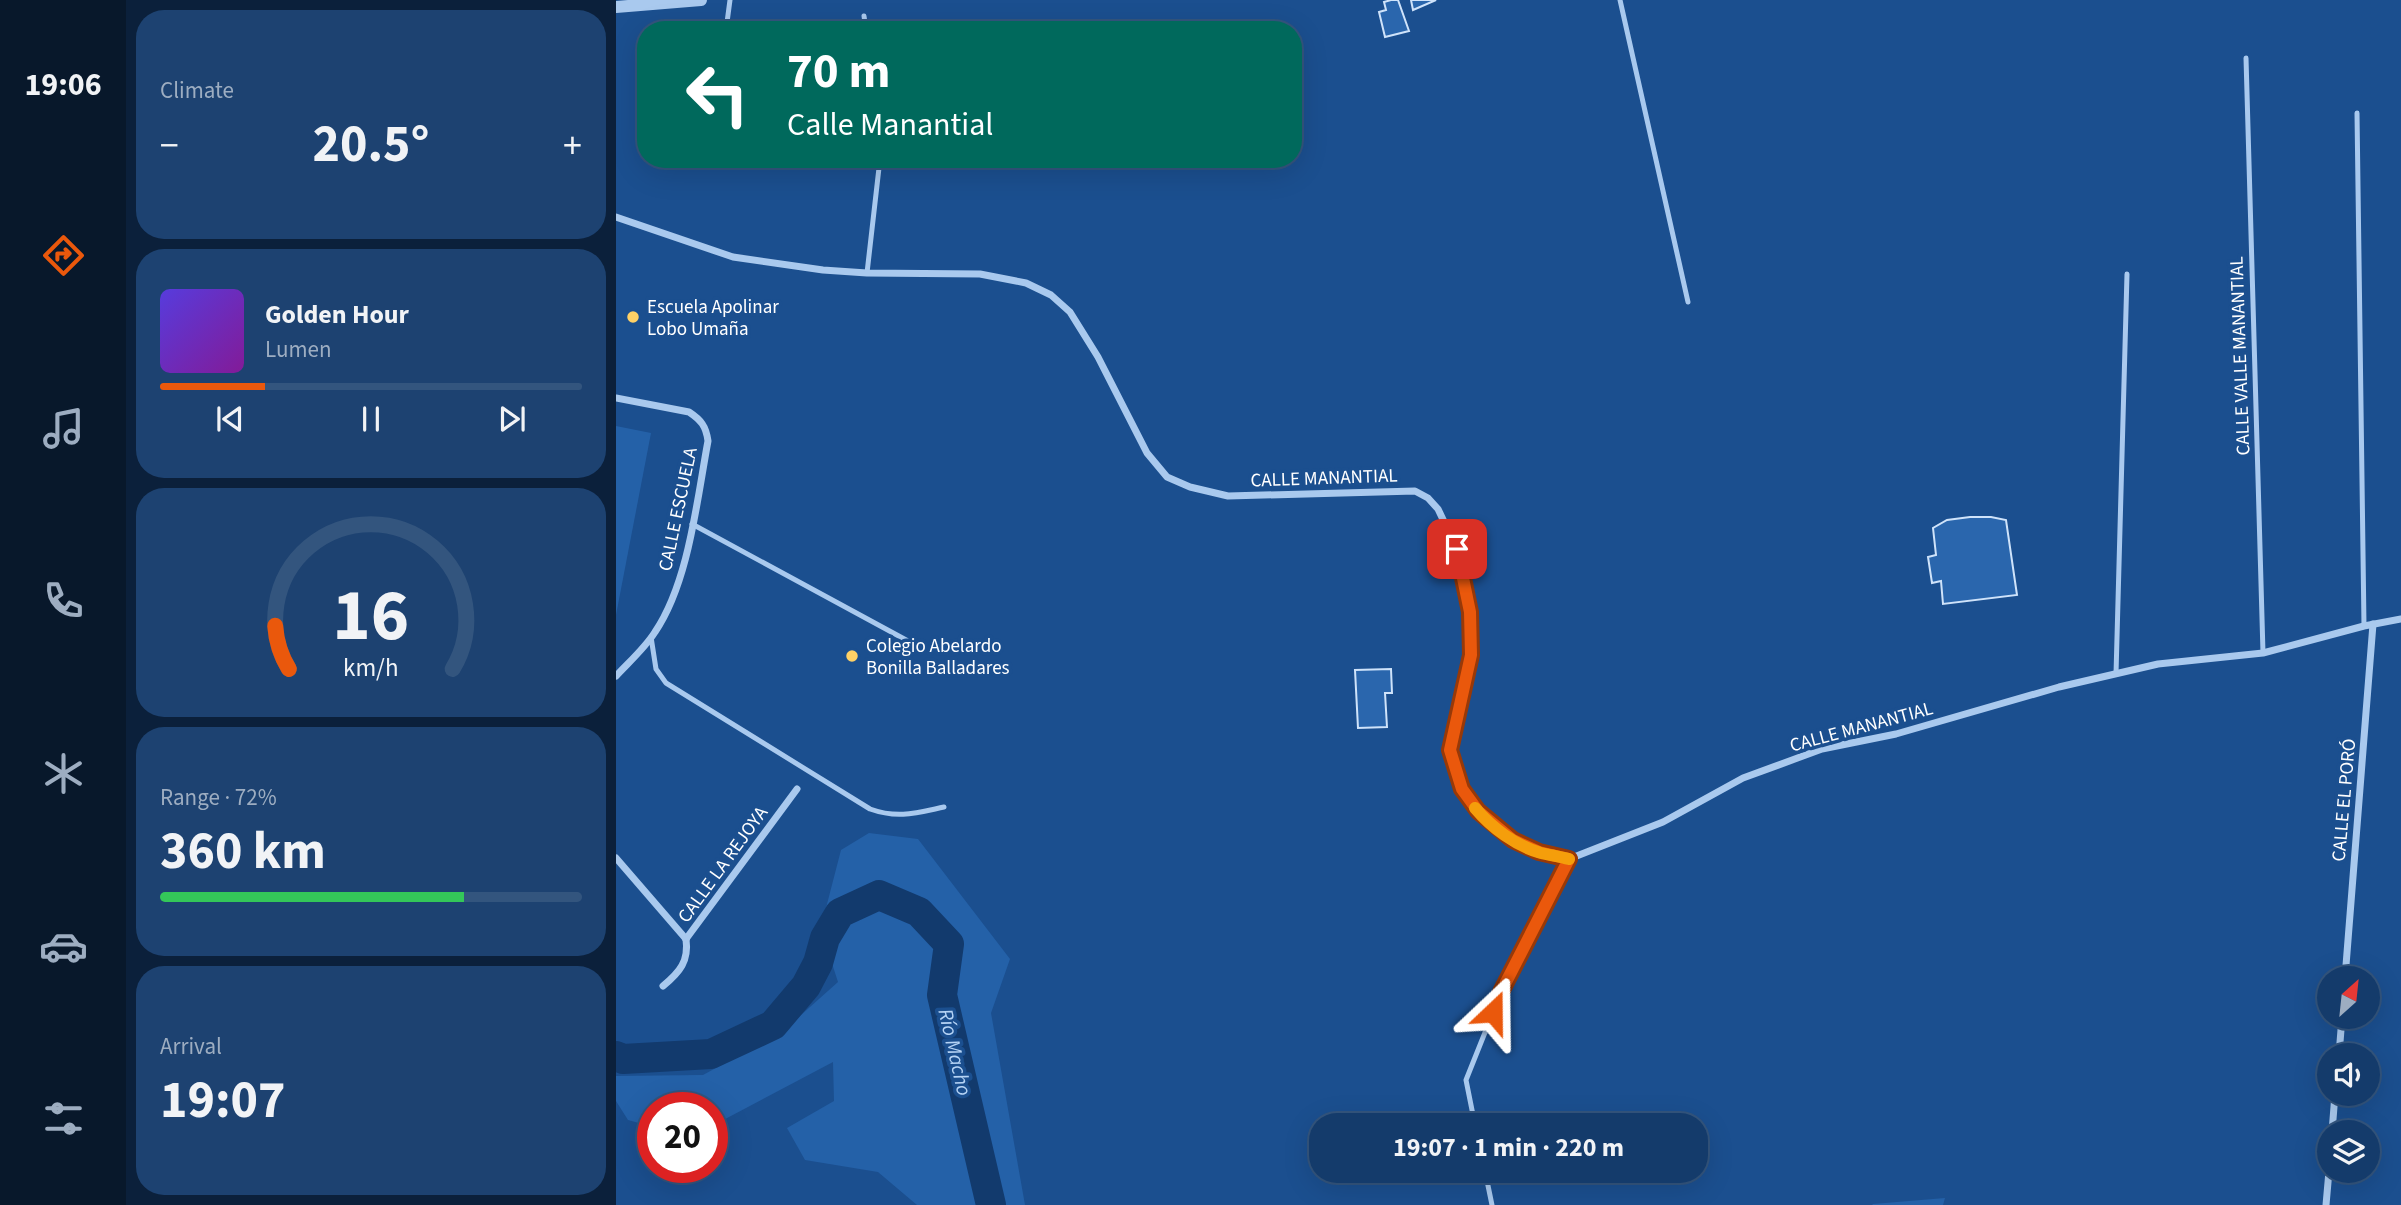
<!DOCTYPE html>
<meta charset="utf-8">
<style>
:root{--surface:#143b6b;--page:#1d4271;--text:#f1f3f6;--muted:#9dadc1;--line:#33557e;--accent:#ea580c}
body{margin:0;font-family:"Source Sans 3",sans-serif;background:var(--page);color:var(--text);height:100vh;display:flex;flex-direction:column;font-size:26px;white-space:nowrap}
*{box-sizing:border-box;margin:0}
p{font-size:23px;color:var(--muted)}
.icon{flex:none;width:38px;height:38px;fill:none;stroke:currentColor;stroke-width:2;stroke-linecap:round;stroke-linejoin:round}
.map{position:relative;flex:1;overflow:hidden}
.sheet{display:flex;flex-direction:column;gap:10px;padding:10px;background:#0b203b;width:490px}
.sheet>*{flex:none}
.guide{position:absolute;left:21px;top:21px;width:665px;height:147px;border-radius:28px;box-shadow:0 7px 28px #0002,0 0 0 2px var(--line);background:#00695c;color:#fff;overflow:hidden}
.needle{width:46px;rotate:27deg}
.buttons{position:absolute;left:1701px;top:966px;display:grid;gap:14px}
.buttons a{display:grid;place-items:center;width:63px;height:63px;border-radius:50%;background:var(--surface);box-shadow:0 7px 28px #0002,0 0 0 2px var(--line);font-size:35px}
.speed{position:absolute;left:21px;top:1092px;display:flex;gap:14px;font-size:35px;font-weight:700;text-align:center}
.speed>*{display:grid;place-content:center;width:91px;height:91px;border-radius:50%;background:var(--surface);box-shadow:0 7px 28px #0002,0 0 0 2px var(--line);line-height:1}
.speed .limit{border:10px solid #d22;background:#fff;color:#111}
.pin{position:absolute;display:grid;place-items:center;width:60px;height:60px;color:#fff;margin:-30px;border-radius:14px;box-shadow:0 4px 10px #0006}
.me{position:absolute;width:77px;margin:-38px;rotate:23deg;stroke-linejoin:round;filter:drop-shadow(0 0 5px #0008)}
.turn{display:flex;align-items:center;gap:24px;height:147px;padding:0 35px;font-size:32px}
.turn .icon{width:91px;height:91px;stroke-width:2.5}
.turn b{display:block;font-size:49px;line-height:60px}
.big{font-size:52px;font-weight:700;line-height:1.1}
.sheet .widget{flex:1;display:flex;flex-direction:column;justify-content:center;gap:10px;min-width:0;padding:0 24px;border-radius:28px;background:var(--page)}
.sheet .dial{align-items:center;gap:0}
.dial svg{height:182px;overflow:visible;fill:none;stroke:var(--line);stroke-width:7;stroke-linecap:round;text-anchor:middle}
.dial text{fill:var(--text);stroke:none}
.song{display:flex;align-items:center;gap:21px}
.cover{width:84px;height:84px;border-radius:10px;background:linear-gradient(135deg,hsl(250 70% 55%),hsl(290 70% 35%))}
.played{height:7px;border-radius:4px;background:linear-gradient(90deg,var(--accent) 25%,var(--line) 25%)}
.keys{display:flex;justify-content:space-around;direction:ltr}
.heat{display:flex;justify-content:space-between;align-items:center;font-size:38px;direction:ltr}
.charge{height:10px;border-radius:5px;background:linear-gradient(90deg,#34c759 72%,var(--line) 0)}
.trip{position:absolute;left:693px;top:1113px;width:399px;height:70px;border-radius:28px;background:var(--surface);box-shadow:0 7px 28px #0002,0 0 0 2px var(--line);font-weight:700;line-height:70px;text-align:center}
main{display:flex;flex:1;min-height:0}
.tab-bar{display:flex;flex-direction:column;width:126px;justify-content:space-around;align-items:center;background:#08182b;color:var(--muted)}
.tab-bar .icon{width:49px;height:49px}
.tab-bar .current{color:var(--accent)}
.tab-bar b{font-size:32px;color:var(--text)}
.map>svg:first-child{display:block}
</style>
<main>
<nav class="tab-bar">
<b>19:06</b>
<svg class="icon current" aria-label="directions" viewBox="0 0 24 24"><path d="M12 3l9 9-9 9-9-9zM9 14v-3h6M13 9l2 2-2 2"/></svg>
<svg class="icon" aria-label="music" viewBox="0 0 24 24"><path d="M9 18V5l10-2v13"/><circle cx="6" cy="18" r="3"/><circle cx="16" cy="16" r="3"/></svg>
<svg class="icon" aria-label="phone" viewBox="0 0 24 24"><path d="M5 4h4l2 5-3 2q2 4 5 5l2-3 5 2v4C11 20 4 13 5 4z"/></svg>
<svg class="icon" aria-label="climate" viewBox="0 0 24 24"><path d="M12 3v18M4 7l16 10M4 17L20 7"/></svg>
<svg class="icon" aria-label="car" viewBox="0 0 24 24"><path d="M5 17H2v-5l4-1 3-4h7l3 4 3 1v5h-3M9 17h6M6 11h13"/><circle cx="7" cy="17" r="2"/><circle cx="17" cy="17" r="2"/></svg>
<svg class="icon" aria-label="filters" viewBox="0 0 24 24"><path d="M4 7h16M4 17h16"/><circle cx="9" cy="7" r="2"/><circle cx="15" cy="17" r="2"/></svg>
</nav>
<section class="sheet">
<div class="widget"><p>Climate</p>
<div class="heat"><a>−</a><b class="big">20.5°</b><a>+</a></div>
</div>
<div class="widget">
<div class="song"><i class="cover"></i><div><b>Golden Hour</b><p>Lumen</p></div></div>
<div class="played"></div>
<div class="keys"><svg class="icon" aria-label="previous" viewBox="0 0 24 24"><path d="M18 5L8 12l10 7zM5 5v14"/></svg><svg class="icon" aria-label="pause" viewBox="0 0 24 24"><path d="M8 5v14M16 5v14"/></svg><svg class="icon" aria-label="next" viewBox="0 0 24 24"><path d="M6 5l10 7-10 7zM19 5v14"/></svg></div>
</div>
<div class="widget dial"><svg viewBox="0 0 100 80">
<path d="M14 69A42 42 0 1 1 86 69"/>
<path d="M14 69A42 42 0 0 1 8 50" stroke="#ea580c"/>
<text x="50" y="56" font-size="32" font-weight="700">16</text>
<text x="50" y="72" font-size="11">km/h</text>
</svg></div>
<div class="widget"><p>Range · 72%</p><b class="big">360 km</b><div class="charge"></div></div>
<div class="widget"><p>Arrival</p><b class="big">19:07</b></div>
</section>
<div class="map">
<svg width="1785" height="1205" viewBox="0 0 1785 1205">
<rect width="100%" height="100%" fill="#1b4f8f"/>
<!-- green -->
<g fill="#2461a8">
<path d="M0 426 35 433 0 615Z"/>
<path d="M253 833 302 839 394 959 375 1013 409 1205H301L262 1172 189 1160 171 1128 218 1101 217 1062 96 1126V1108H37V1127L12 1120 0 1101V1076L87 1075 166 1032 222 982 209 942 210 908 225 850Z"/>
<path d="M1329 1198 1327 1205H1256L1257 1204Z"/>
</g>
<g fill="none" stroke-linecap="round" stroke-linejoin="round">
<!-- river -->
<path stroke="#123a6d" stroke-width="30" d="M0 1056 7 1059 95 1054 157 1025 190 986 202 963 209 938 224 913 263 895 303 912 333 944 326 995 375 1205"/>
</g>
<!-- building -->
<g fill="#2a66ad" stroke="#cfe3fa" stroke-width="2">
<path d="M775 0H782L793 31 769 37 763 12 770 10 768 2Z"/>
<path d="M795 0H820L797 10Z"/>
<path d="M1354 517H1375L1390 520 1401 595 1327 604 1325 581 1316 583 1312 557 1320 555 1317 528 1331 520Z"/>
<path d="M775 669 776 693H769L771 727 742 728 739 670Z"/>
</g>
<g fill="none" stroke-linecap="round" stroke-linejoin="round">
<!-- service -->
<g stroke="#a9c9ee" stroke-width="5">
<path d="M1004 0 1072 302"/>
<path d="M248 16 250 30"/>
<path d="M110 30 114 0"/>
<path d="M1630 58 1647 653"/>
<path d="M1741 113 1748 626"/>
<path d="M251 273 264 159"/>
<path d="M76 524 292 641"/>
<path d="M35 637 40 669 50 683 254 809C282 819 300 813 328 807"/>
<path d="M1500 674 1511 274"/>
<path d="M859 1125 850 1080 886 990 953 859"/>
<path d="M869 1171 876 1205"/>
</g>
<!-- minor -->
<g stroke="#a9c9ee" stroke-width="7">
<path d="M0 217 117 257 207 270 251 273 364 274 410 283 435 295 454 312 482 357 531 453 551 477 574 487 612 496 799 491 812 498 822 509 841 549 854 612 855 655 834 750 846 789 862 811 897 840 923 852 953 859 1047 822 1127 778 1206 749 1280 734 1443 687 1542 664 1647 653 1748 626 1785 619"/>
<path d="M0 398 73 412C85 420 90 426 92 441 81 499 73 582 39 632 29 648 13 662 0 676"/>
<path d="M0 858 70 939"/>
<path d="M70 939 181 789"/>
<path d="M1729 978 1757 624"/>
<path d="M47 986C64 972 73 961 70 939"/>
<path d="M1723 1055 1726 1017"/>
<path d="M1716 1132 1719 1094"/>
<path d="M1710 1205 1713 1171"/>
</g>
<!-- tertiary -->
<path stroke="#a9c9ee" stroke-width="12" d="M0 7 85 0"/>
</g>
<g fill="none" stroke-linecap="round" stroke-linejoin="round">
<!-- route casing -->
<g stroke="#983908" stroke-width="18">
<path id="route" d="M841 549 854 612 855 655 834 750 846 789 862 811 897 840 923 852 953 859 886 990 877 1012"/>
</g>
<!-- route -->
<use href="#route" stroke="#ea580c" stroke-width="12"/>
<!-- slow -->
<path stroke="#f59e0b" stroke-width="12" d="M859 808C876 828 900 846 925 853 934 855 945 857 953 859"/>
</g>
<!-- markers -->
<g fill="#ffd166" stroke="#1b4f8f" stroke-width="2.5">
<circle cx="17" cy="317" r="7"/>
<circle cx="236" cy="656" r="7"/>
</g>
<g text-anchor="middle" stroke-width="7" stroke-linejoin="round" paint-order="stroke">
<!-- poi labels -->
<g font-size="19" fill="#fff" stroke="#1b4f8f" text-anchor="start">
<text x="31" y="313">Escuela Apolinar<tspan x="31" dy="22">Lobo Umaña</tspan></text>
<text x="250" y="652">Colegio Abelardo<tspan x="250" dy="22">Bonilla Balladares</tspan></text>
</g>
<!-- street labels -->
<g font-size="19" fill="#fff" stroke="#1b4f8f">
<text transform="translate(1623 356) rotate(-92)" y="7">CALLE VALLE MANANTIAL</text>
<text transform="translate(708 477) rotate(-2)" y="7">CALLE MANANTIAL</text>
<text transform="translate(61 509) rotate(-78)" y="7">CALLE ESCUELA</text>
<text transform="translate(1245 726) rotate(-15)" y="7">CALLE MANANTIAL</text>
<text transform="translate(1727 800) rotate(-85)" y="7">CALLE EL PORÓ</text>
<text transform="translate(106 864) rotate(-54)" y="7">CALLE LA REJOYA</text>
</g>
<!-- water labels -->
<g font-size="21" font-style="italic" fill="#b5d3f5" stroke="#1b4f8f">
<text transform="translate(339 1052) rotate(77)" y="7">Río Macho</text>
</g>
</g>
</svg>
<div class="buttons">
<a><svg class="needle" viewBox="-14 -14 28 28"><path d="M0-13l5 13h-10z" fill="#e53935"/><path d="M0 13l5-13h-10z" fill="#9dadc1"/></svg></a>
<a><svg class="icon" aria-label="sound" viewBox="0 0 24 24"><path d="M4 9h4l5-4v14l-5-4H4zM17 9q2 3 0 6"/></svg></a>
<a><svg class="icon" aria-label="layers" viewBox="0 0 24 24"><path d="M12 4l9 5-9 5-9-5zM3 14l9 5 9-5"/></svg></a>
</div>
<div class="speed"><div class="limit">20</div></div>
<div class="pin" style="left:841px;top:549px;background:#d93025"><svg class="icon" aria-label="arrive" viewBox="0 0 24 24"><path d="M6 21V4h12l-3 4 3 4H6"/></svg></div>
<svg class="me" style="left:877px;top:1012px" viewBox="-20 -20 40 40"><path d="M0-17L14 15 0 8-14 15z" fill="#ea580c" stroke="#fff" stroke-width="4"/></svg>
<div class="trip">19:07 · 1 min · 220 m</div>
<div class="guide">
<div class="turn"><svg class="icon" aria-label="left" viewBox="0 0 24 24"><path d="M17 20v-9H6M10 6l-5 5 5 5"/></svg><div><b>70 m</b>Calle Manantial</div></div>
</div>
</div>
</main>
